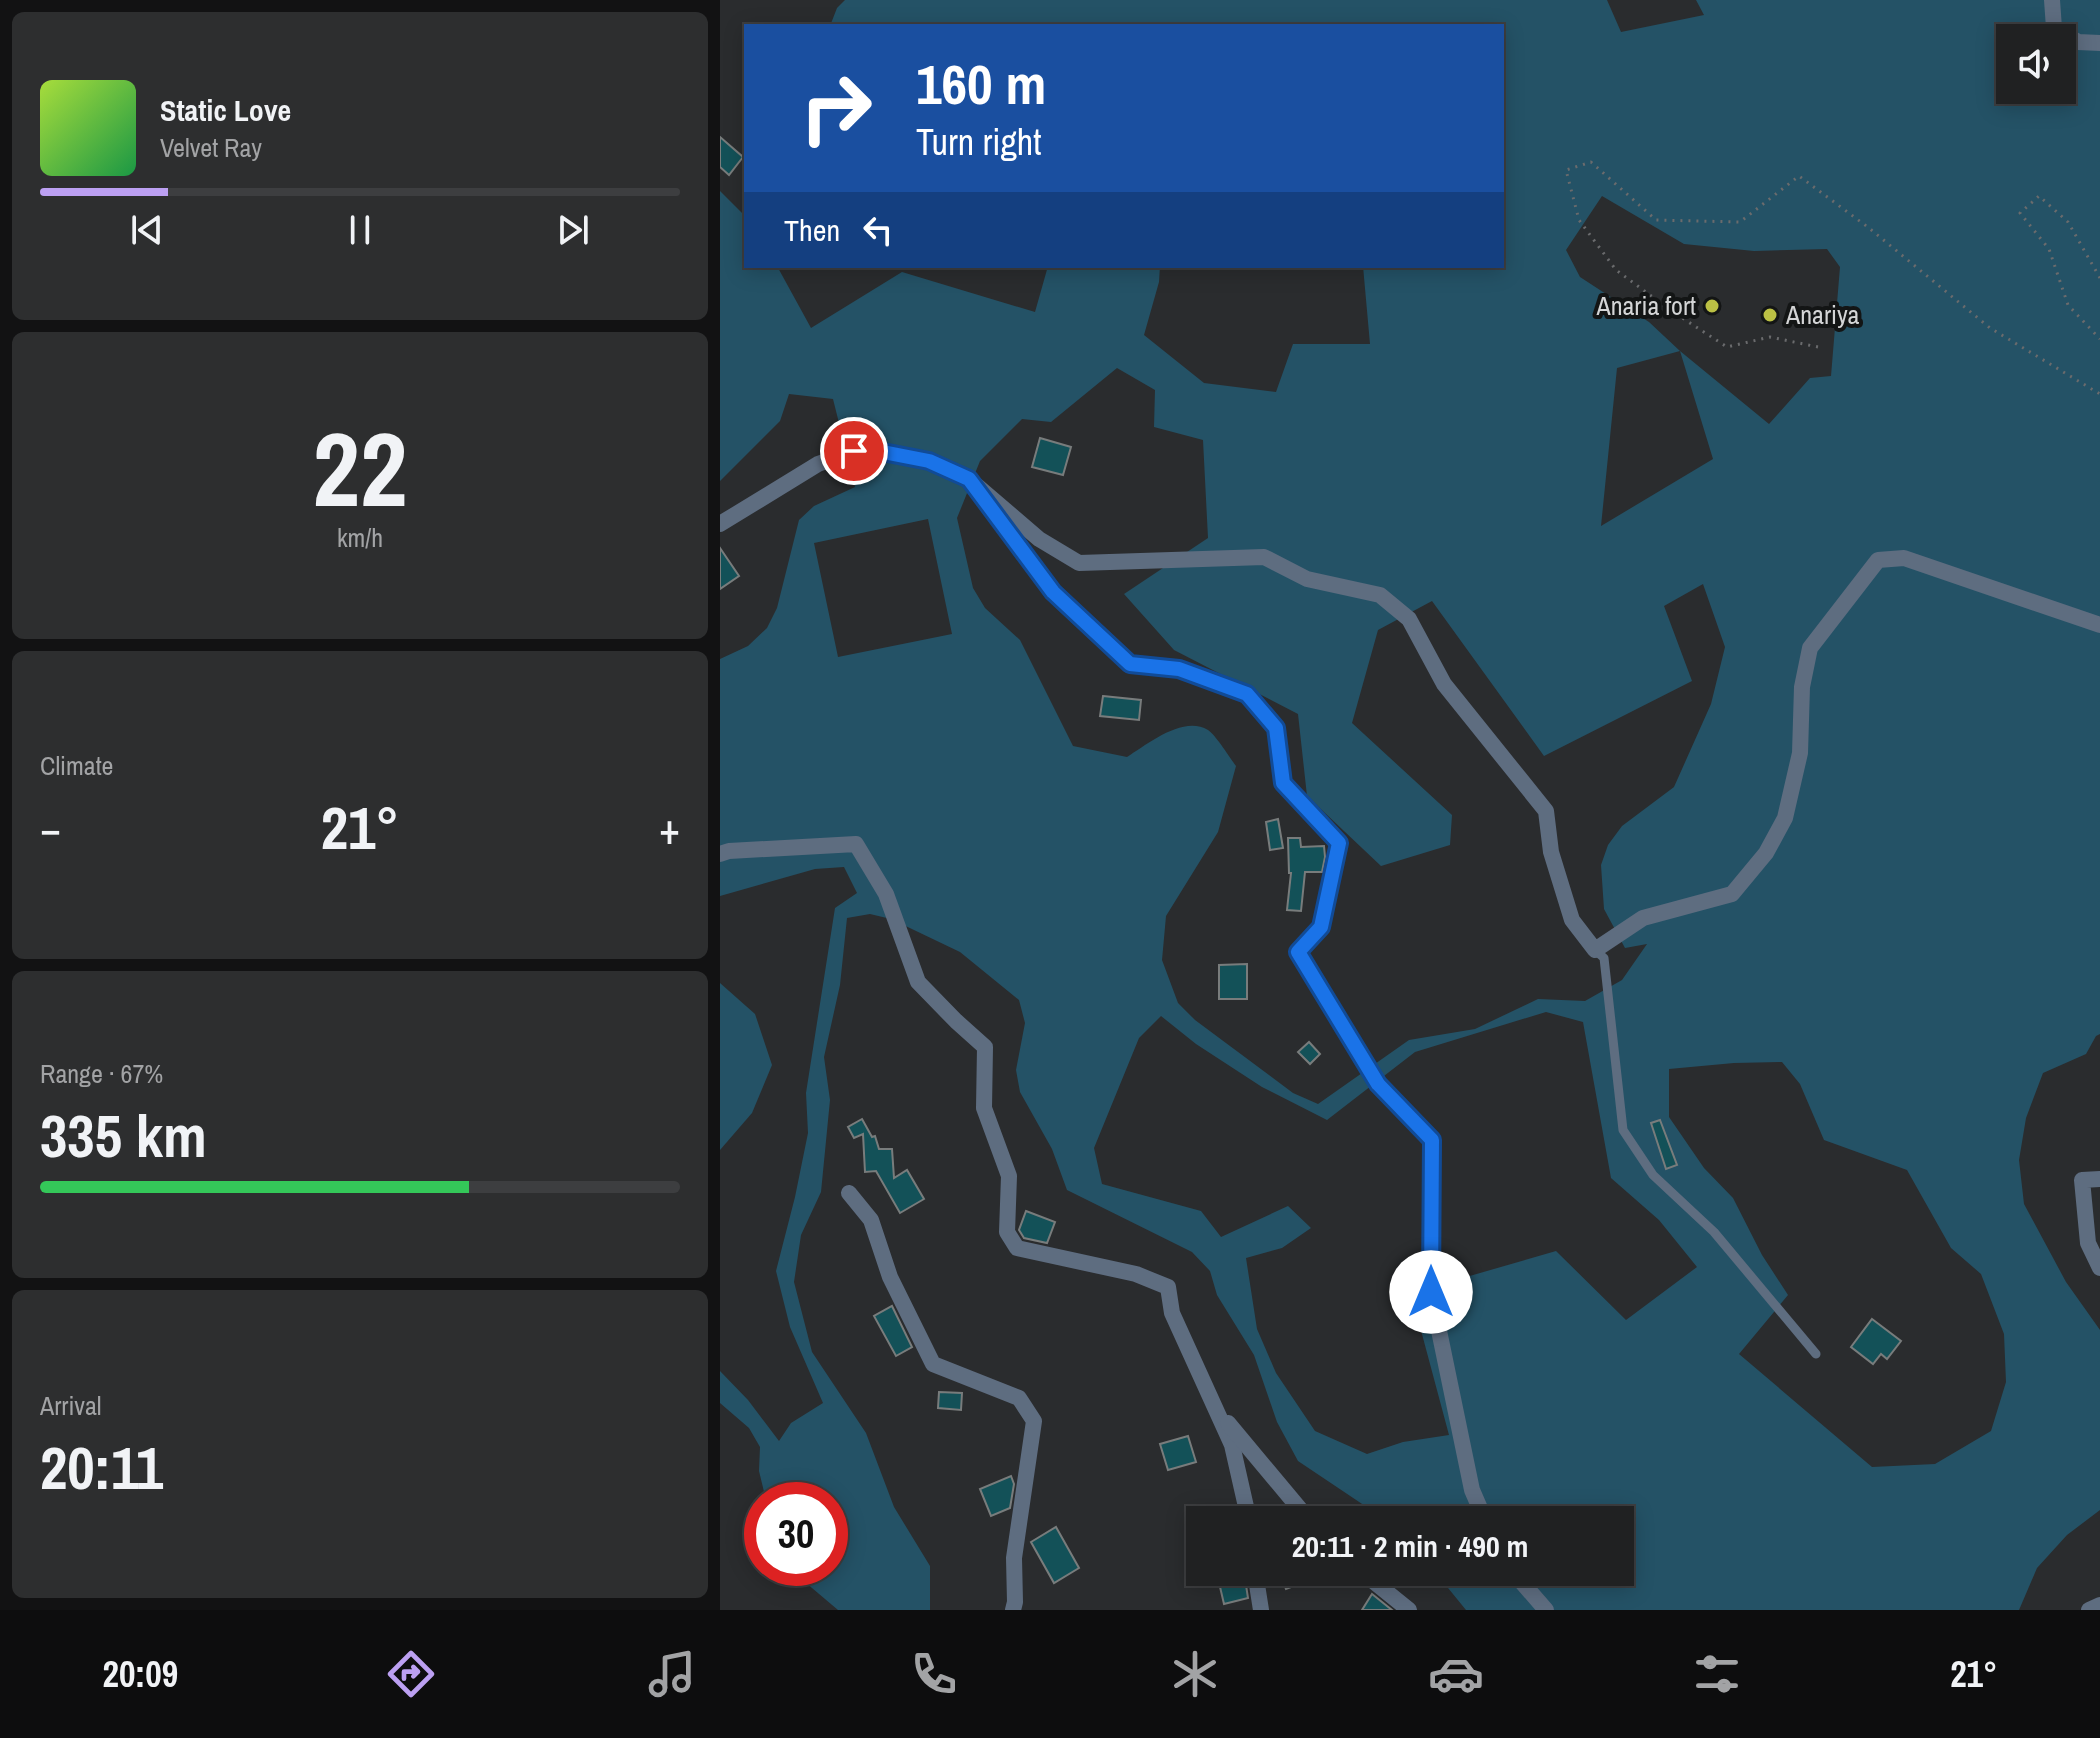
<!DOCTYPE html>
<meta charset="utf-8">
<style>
:root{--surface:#202122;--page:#2d2e2f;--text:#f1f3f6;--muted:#a2a3a5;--line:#3d3e40;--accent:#bca0f2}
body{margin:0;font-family:"Archivo Narrow",sans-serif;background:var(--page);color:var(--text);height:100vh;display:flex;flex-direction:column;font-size:30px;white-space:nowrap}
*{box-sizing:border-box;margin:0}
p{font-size:26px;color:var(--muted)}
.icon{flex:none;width:44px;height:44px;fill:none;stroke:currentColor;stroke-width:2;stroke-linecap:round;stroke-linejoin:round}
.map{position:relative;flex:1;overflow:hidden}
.details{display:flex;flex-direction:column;gap:12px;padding:12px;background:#121213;width:720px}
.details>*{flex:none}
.top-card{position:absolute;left:24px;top:24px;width:760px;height:244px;border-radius:0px;box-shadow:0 4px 20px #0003,0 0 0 2px var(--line);background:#1a4fa0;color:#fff;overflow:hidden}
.controls{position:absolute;left:1276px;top:24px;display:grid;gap:16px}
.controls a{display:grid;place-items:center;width:80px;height:80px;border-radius:0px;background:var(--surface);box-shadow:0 4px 20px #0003,0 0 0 2px var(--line);font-size:40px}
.speed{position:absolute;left:24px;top:1482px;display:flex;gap:16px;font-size:40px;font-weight:700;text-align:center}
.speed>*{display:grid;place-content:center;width:104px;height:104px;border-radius:50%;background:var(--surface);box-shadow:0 4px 20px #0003,0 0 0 2px var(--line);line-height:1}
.speed .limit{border:12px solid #d22;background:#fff;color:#111}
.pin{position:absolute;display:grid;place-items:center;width:68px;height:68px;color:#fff;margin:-34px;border:4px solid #fff;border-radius:50%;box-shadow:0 2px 8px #0007}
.me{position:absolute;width:88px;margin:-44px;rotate:0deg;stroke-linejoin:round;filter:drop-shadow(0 0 6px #0008)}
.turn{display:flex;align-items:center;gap:28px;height:168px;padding:0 40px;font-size:36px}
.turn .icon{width:104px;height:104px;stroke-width:2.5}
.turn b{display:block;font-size:56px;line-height:68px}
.then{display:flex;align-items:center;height:76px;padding:0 40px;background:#0003;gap:16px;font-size:30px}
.big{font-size:60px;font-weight:700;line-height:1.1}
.details .tile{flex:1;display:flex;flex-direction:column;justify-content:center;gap:12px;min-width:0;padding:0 28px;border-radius:12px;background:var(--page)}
.details .dial{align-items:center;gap:0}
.dial b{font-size:104px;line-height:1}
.song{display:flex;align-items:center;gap:24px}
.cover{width:96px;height:96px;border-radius:12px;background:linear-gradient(135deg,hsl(80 70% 55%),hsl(140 70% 35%))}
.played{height:8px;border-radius:4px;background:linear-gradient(90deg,var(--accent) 20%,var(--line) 20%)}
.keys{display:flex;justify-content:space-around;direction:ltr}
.heat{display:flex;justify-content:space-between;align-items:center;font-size:44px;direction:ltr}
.charge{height:12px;border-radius:6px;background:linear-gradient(90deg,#34c759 67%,var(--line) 0)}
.trip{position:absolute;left:466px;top:1506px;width:448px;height:80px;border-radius:0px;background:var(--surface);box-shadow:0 4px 20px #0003,0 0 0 2px var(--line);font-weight:700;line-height:80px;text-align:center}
.dock{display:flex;height:128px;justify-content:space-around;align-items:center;background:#0d0d0e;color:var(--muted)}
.dock .icon{width:56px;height:56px}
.dock .active{color:var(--accent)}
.dock b{font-size:36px;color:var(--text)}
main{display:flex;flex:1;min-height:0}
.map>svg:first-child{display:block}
</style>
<main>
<section class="details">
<div class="tile">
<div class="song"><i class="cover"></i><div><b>Static Love</b><p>Velvet Ray</p></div></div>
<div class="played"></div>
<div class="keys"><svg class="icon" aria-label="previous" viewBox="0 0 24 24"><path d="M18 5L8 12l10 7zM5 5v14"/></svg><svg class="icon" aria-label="pause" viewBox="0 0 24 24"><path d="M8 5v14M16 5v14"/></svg><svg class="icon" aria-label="next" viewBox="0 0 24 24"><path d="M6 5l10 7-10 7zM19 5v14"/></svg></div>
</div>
<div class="tile dial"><b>22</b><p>km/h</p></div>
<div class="tile"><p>Climate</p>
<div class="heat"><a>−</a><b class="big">21°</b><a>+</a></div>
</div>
<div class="tile"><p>Range · 67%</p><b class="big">335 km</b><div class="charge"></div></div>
<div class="tile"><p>Arrival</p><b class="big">20:11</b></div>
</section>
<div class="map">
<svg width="1380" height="1610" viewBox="0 0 1380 1610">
<rect width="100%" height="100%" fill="#2a2c2e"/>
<!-- green -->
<g fill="#245266" fill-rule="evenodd">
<path d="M125 0H887L901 32 984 15 976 0H1380V1034L1376 1036 1366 1054 1323 1073 1306 1118 1299 1160 1304 1204 1346 1282 1380 1330V1510L1347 1535 1317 1568 1299 1610H746L715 1572H900V1520H666L578 1461 557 1422 534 1355 497 1295 490 1271 472 1252 347 1190 332 1149 300 1092 296 1070 305 1023 299 1000 240 952 171 919 150 914 127 918 120 985 104 1057 110 1100 101 1192 81 1235 74 1282 92 1352 146 1433 174 1507 210 1566V1610H118L79 1577 72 1568H110V1500H46L39 1471 40 1447 29 1428 0 1403V1371L28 1400 59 1441 71 1423 103 1403 70 1327 56 1271 75 1197 88 1133 86 1093 115 908 137 893 124 867 95 869 0 896V659L28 646 47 628 57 608 79 520 94 506 135 487 113 399 69 394 60 421 0 481V191L26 217V266H57L91 328 182 272 315 312 328 266H440L439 282 424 335 484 383 556 392 573 344H650L643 266H782V26H110L117 8ZM1290 38H1342V90H1290ZM882 196 964 244 1034 251 1107 249 1120 267 1111 376 1090 378 1049 424 960 351 929 322 860 277 846 250ZM960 351 993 459 881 526 897 368ZM397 368 435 390 434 427 483 440 488 538 404 594 454 650 578 714 587 796 661 866 730 845 732 815 632 723 658 630 712 601 824 756 972 681 944 606 983 584 1005 647 991 704 954 787 902 826 888 845 881 865 884 909 905 948 927 944 902 980 865 1001 818 999 755 1029 689 1040 598 1104 573 1093 475 1020 458 1003 442 960 446 916 498 832 516 766C510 758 495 734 488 730 463 715 428 744 407 757L353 746 300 640 265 608 253 588 237 518 260 461 302 419 331 422ZM208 519 232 634 118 657 94 543ZM826 1012 863 1022 891 1178 939 1220 977 1267 906 1320 836 1251 691 1293 729 1435 683 1442 647 1454 595 1431 556 1373 537 1329 526 1258 562 1248 591 1228 568 1206 501 1237 481 1211 382 1184 374 1148 419 1038 441 1016 476 1044 542 1087 607 1120 695 1052ZM1062 1062 1080 1084 1104 1140 1187 1170 1231 1248 1261 1274 1284 1334 1286 1382 1271 1431 1215 1464 1152 1467 1019 1354 1068 1295 1042 1255 1013 1198 984 1168 949 1117V1069L1014 1063Z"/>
<path d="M0 983 35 1014 52 1065 32 1113 0 1150Z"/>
</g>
<!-- building -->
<g fill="#135158" stroke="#787c7c" stroke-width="2">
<path d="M0 137 23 157 9 175 0 167Z"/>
<path d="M320 438 351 447 343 475 312 467Z"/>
<path d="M0 548 19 576 0 589Z"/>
<path d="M383 696 421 700 419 720 380 716Z"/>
<path d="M558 819 563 848 550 850 546 822Z"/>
<path d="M568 838H580L581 847 604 846 605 857 602 872H585L581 911 567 910 571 873H569Z"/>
<path d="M527 964V999H499V965Z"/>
<path d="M589 1042 600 1054 590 1064 578 1052Z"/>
<path d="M142 1119 152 1137 155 1136 159 1149H172L174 1178 187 1170 204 1199 180 1213 156 1171 145 1172 143 1134 134 1138 128 1127Z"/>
<path d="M940 1120 957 1165 946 1169 931 1123Z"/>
<path d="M306 1211 335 1222 327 1243 304 1238 299 1230Z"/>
<path d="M172 1306 192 1347 176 1356 154 1316Z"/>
<path d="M1152 1319 1181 1341 1167 1359 1161 1354 1153 1364 1131 1347Z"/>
<path d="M219 1392 242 1393 241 1410 218 1408Z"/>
<path d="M468 1436 476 1462 448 1470 440 1444Z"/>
<path d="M291 1476 294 1484 290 1508 271 1516 260 1489Z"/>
<path d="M336 1527 359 1568 334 1583 311 1542Z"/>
<path d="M505 1572H524L528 1598 504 1604 497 1574Z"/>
<path d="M559 1572H608V1573L566 1589Z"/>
<path d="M652 1594 672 1610H642Z"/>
</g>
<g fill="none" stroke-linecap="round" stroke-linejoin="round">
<!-- path -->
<g stroke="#6a6b6d" stroke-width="3" stroke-dasharray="2 6" stroke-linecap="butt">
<path d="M1380 278 1348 222 1319 196 1300 213 1329 249 1348 305 1380 339"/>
<path d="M1098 347 1050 337 1007 347 953 312 896 270 859 220 846 170 871 162 936 220 1020 222 1079 176 1149 228 1270 328 1380 394"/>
</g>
<!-- service -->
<path stroke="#5e6d80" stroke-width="9" d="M875 950 884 958 903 1130 933 1175 994 1232 1096 1354"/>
<!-- minor -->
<g stroke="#5e6d80" stroke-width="16">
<path d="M1332 0 1334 28 1358 42 1380 43"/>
<path d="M267 503 333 592 410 664 459 669 527 694 556 728 563 783 619 843 601 927 578 952 658 1084 712 1140 711 1292 752 1490 765 1520"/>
<path d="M0 524 98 464 134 451 168 453 209 461 249 479 319 539 359 563 544 557 587 579 660 595 689 619 724 684 826 811 831 852 852 920 875 950 923 918 1012 894 1046 853 1065 818 1080 753 1082 687 1090 648 1158 560 1184 558 1380 625"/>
<path d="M0 854 9 851 136 844 166 894 198 982 236 1021 265 1047 264 1108 289 1176 287 1232 297 1248 416 1274 448 1287 452 1313 512 1445 529 1520"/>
<path d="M1380 1179 1362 1180 1368 1243 1380 1268"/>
<path d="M129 1193 151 1220 170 1277 213 1364 299 1398 314 1421 294 1558 295 1602 293 1610"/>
<path d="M508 1423 589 1520"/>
<path d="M535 1572 541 1610"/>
<path d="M642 1572 689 1610"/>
<path d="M793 1572 826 1610"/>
<path d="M1369 1610 1380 1605"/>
</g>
</g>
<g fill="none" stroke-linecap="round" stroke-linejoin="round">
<!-- route casing -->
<g stroke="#114b97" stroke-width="20">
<path id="route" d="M134 451 168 453 209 461 249 479 333 592 410 664 459 669 527 694 556 728 563 783 619 843 601 927 578 952 658 1084 712 1140 711 1292"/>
</g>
<!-- route -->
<use href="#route" stroke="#1a73e8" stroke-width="14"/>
</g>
<!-- markers -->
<g fill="#bbc044" stroke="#131515" stroke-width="3">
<circle cx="992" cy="306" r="8"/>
<circle cx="1050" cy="315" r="8"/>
</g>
<g text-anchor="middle" stroke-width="8" stroke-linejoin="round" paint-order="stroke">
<!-- poi labels -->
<g font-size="26" fill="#d4d5d6" stroke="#131515" text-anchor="end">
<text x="976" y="315">Anaria fort</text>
<text x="1066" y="324" text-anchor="start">Anariya</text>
</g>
</g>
</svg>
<div class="controls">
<a><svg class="icon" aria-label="sound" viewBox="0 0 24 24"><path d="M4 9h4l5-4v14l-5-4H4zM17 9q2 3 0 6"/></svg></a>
</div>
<div class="speed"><div class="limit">30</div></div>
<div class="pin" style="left:134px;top:451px;background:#d93025"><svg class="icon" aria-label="arrive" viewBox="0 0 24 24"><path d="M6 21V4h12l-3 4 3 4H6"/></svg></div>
<svg class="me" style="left:711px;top:1292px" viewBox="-20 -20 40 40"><circle r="19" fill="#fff"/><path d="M0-13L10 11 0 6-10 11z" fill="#1a73e8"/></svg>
<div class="trip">20:11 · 2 min · 490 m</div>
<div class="top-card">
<div class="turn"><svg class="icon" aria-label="right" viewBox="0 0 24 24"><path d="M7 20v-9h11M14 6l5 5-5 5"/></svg><div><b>160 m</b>Turn right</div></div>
<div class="then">Then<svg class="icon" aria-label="left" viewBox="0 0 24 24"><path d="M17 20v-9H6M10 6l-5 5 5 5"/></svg></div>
</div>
</div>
</main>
<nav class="dock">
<b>20:09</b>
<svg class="icon active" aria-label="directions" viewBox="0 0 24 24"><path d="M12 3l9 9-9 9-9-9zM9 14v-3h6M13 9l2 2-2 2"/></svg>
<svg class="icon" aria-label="music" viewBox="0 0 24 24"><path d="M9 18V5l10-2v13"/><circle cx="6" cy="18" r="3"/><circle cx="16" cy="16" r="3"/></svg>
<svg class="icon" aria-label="phone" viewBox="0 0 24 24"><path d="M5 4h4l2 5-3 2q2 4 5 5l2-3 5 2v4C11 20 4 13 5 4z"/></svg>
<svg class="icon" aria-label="climate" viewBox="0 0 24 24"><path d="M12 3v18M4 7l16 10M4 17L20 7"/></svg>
<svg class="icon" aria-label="car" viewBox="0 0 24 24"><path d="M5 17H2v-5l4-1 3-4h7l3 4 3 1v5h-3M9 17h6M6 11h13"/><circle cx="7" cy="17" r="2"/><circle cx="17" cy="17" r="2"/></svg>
<svg class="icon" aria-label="filters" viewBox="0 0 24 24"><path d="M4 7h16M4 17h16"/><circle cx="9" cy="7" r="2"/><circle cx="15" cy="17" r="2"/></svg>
<b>21°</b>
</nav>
